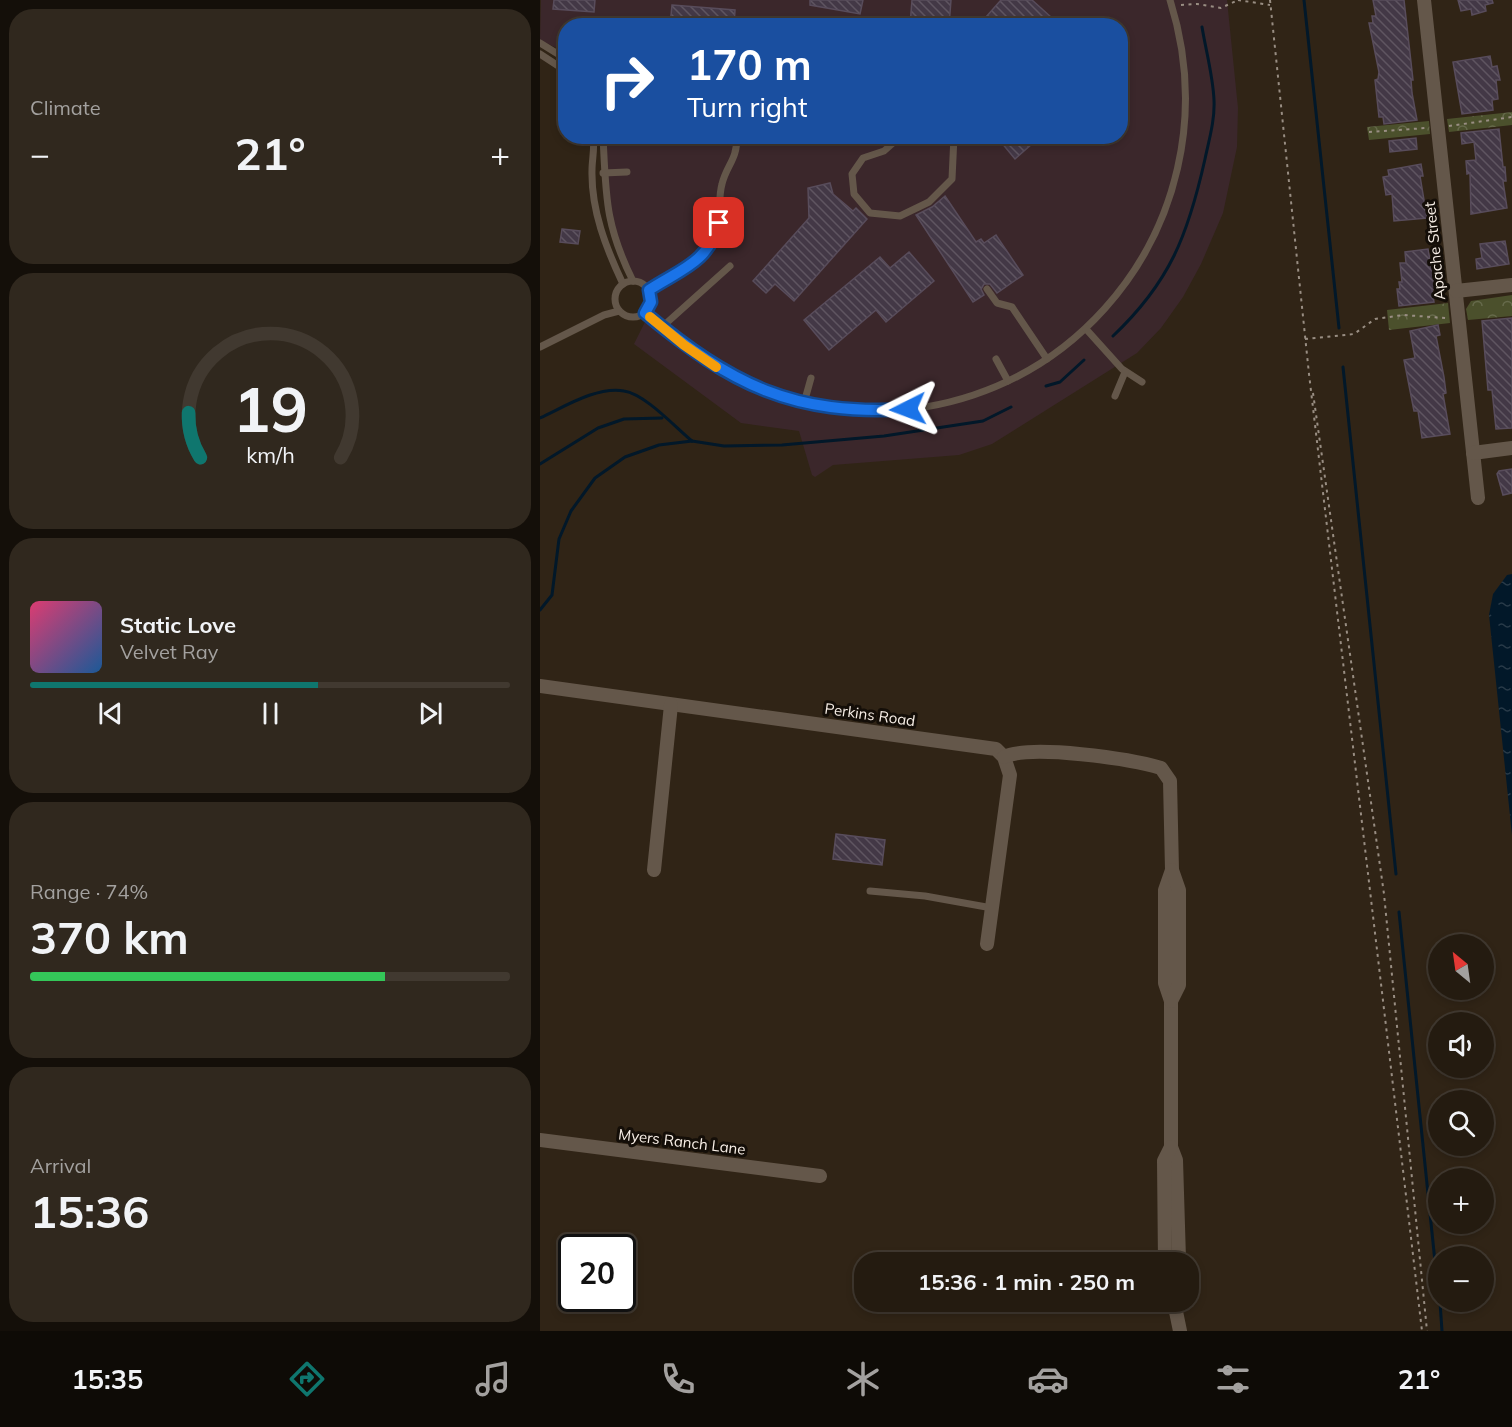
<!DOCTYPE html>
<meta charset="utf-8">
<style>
:root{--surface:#241b10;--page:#30281e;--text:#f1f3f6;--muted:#a3a19f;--line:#413930;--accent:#0f766e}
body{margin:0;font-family:Mulish,sans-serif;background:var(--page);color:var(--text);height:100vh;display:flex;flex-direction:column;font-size:22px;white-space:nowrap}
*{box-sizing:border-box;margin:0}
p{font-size:20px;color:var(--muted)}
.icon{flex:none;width:33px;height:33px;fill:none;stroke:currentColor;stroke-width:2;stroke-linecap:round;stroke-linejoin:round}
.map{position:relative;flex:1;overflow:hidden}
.drawer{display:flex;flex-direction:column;gap:9px;padding:9px;background:#140f09;width:540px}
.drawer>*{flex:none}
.top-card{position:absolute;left:18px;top:18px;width:570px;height:126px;border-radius:24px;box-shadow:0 3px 9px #0003,0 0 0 2px var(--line);background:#1a4fa0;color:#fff;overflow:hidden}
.needle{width:39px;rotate:331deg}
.tools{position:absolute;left:888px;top:934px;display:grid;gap:12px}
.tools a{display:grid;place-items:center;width:66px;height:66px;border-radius:50%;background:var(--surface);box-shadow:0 3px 9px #0003,0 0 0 2px var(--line);font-size:30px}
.speed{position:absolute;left:18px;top:1234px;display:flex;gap:12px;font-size:30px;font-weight:700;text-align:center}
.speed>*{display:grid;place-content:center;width:78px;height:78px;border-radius:50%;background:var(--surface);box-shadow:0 3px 9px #0003,0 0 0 2px var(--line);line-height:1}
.speed .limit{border:3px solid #111;border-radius:9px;background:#fff;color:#111}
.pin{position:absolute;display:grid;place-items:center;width:51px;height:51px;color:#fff;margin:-26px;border-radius:12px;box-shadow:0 3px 9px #0006}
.me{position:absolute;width:66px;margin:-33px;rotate:267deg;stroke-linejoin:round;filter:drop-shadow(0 0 4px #0008)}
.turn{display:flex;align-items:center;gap:21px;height:126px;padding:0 30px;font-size:27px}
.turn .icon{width:78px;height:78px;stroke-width:2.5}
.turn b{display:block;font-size:42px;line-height:51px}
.big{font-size:45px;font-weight:700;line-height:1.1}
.drawer .card{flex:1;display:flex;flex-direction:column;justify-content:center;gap:9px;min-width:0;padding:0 21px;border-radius:24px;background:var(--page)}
.drawer .dial{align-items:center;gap:0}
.dial svg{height:156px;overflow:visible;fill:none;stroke:var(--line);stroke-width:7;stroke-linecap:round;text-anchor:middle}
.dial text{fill:var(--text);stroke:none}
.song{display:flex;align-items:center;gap:18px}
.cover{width:72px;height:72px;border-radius:9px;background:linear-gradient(135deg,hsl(340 70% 55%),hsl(210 70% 35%))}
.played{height:6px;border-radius:3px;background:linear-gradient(90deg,var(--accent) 60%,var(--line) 60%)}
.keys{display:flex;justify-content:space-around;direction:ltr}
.heat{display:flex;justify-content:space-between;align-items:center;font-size:33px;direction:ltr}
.charge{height:9px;border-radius:4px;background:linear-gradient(90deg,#34c759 74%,var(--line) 0)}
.trip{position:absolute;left:314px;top:1252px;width:345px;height:60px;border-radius:24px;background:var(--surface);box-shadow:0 3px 9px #0003,0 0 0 2px var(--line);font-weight:700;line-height:60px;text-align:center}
.dock{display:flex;height:96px;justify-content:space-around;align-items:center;background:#0e0b06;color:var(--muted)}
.dock .icon{width:42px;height:42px}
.dock .on{color:var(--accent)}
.dock b{font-size:27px;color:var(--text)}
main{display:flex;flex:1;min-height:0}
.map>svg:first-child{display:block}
</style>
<main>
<section class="drawer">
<div class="card"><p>Climate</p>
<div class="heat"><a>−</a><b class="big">21°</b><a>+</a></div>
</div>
<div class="card dial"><svg viewBox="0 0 100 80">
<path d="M14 69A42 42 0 1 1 86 69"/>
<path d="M14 69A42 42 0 0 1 8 46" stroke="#0f766e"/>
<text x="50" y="56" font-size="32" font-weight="700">19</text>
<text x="50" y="72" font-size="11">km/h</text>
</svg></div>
<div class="card">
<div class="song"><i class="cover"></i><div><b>Static Love</b><p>Velvet Ray</p></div></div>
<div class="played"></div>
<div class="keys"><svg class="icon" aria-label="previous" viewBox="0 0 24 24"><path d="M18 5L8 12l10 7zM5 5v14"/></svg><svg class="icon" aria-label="pause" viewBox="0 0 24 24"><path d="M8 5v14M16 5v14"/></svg><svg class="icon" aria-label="next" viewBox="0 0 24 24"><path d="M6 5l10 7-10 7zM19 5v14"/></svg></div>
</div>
<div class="card"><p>Range · 74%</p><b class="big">370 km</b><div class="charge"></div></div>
<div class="card"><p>Arrival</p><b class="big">15:36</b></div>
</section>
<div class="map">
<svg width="972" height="1331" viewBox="0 0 972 1331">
<defs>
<pattern id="park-crowns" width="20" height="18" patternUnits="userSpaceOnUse" patternTransform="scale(1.5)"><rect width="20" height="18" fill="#4b502c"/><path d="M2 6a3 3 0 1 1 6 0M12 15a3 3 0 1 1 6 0" fill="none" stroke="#666a4b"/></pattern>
<pattern id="water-ripples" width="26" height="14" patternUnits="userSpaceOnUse" patternTransform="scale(1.5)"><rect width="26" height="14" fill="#021829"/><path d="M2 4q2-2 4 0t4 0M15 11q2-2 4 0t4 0" fill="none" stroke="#283a48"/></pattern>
<pattern id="building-back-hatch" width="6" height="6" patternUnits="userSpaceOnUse" patternTransform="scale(1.5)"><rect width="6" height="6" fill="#433846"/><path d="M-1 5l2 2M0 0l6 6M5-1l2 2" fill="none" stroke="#5f5561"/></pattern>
</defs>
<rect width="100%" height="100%" fill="#302416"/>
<!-- education -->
<path fill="#3b272b" d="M1 0H687L698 108 697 147 683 213 661 264 643 297 621 328 597 353 452 444 419 455 293 465 275 477 272 475 259 431 201 423 94 344 113 306 86 263 69 213 66 137 580 136V26H26L25 52 0 40Z"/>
<!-- park -->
<g fill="url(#park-crowns)">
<path d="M972 112V125L909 132 907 119Z"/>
<path d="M889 121 890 134 829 140 827 127Z"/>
<path d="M972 295V316L928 320 926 309 931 301Z"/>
<path d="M908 303 910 323 849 330 847 310Z"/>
</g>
<!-- water -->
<path fill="url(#water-ripples)" d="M972 574V835L949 615 953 594 967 575Z"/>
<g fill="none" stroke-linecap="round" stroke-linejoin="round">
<!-- stream -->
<g stroke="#021829" stroke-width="3">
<path d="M764 0 799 328"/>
<path d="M573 336C630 282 648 235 665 159 669 140 675 120 674 100 673 76 666 51 662 27"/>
<path d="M803 367 856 874"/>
<path d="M506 386 520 382 544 360"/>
<path d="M0 418C24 407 57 386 84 391 105 394 135 427 152 441"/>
<path d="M0 464 58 428 84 419 122 418"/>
<path d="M0 610 12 595 19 539 31 511 55 478 85 457 119 445 152 441 184 446 242 445 344 436 443 421 471 407"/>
<path d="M859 912 898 1291"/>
<path d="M900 1302 902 1331"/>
</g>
</g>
<!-- building -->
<g fill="url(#building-back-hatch)" stroke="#584c5b" stroke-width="1.5">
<path d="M14 0H55L54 12 13 9Z"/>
<path d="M270 0H323L320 14 270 5Z"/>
<path d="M372 0H411L409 26H370Z"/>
<path d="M461 0H492L511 17 504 26H438Z"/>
<path d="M833 0H864L873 80H871L872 93 877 120 844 124 843 117H839L835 80 838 79 839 72 829 23H833L832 16H836Z"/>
<path d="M918 0H952L953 3 945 5 946 11 932 15 931 9 921 11Z"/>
<path d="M132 5 195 10 194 26H130Z"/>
<path d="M950 56 952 67 957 66 960 80H956L958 99 952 100 953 110 922 114 913 62Z"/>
<path d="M959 129 963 167H965L966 181H963L967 208 931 214 930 173 927 174 926 161 936 160 934 142 922 144 921 133Z"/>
<path d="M456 136H501L475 159Z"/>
<path d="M876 138 877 149 850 152 849 141Z"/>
<path d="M881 164 883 176H880L887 218 854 221 852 194 846 195 843 177 849 176 848 170Z"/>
<path d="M290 183 293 194 313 211 316 208 327 219 254 301 235 284 226 293 213 281 269 218 268 188Z"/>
<path d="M405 196 436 242 441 239 444 243 456 235 483 275 457 293 450 284H444L441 289 444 295 433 302 376 215 392 207Z"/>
<path d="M22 229 40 231 38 244 20 242Z"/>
<path d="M965 241 969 264 937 269 936 259 942 258 940 244Z"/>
<path d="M888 249 895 289 892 290 894 302 859 306 857 289H860L859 282H862L860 263H866L865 252Z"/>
<path d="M369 252 394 281 346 322 336 310 289 350 264 320 340 257 350 268Z"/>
<path d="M972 318V428L956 429 952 390H948L942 321Z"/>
<path d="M898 325 900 335 896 336 904 377 906 393 903 394 910 434 882 438 878 411H874L864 360 875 358 870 331Z"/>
<path d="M972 469V493L963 495 957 474 959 471Z"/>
<path d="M296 834 345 840 342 865 293 859Z"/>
</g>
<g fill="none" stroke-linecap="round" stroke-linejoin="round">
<!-- path -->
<g stroke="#998e83" stroke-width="2" stroke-dasharray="3 4.5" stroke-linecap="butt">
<path d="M698 0 730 5"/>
<path d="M730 0 769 374 882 1331"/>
<path d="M641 5 657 4 681 8 698 0"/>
<path d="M909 126 972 117"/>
<path d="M829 132 886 128"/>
<path d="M765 339 814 334 835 319 863 315 906 318"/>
<path d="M773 393 844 894 887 1331"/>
</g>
<!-- service -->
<g stroke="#64574a" stroke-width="7">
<path d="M0 43 26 59"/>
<path d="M0 54 26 71"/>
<path d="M53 136C55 148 52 159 52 170 51 210 66 248 83 284"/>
<path d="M63 136C66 196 65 225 93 281"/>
<path d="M361 136 344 151 323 158 312 174 314 194 330 213 360 216 389 202 412 179 414 136"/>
<path d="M63 173 87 172"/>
<circle cx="93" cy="299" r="18"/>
<path d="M447 289 457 303 472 307 507 359"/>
<path d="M109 290C137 271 170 261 178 226 181 212 178 198 182 184 187 164 197 161 197 136"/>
<path d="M105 313C153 353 202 389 265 403 505 456 703 232 630 0"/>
<path d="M122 327 190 266"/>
<path d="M546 329 582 369 602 382"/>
<path d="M0 347 64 315 79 311"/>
<path d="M456 359 468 381"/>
<path d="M575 396 585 372"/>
<path d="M264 403 271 378"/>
<path d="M330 891 385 896 452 908"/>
</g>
<!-- minor -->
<g stroke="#64574a" stroke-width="14">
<path d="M884 0 938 498"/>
<path d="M916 291 972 285"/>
<path d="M933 453 972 448"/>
<path d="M0 686 456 749 464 757 470 775 447 944"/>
<path d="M464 757C491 744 591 759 621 768L630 781 632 870 625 890V983L631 1001V1147L636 1160 639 1259 636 1263"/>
<path d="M114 870 131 705"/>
<path d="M631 1001 639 985V890L632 870"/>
<path d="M0 1140 280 1176"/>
<path d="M625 1263 624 1161 631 1147"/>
<path d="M634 1302 640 1331"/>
</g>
</g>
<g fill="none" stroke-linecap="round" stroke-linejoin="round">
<!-- route casing -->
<g stroke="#114b97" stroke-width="15">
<path id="route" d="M179 223C168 263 141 269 109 290L111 302 105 313C192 385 253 416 368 409"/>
</g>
<!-- route -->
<use href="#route" stroke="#1a73e8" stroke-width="10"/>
<!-- slow -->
<path stroke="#f59e0b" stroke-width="10" d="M110 317 144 345 176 367"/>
</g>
<g text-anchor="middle" stroke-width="6" stroke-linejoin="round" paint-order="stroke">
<!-- street labels -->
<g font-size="15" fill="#f8efe7" stroke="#140e08">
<text transform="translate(895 251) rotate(-96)" y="5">Apache Street</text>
<text transform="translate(330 715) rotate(8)" y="5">Perkins Road</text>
<text transform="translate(142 1142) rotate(7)" y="5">Myers Ranch Lane</text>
</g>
</g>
</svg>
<div class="tools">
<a><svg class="needle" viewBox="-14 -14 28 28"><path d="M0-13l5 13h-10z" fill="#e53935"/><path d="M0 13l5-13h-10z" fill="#a3a19f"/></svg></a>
<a><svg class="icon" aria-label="sound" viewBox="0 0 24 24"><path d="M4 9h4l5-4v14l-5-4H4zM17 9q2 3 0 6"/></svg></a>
<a><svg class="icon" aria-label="search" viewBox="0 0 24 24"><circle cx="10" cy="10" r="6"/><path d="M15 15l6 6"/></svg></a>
<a>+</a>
<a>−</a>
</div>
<div class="speed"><div class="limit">20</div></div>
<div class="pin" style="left:179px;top:223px;background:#d93025"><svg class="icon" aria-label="arrive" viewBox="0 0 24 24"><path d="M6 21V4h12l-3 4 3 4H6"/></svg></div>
<svg class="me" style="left:368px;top:409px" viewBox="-20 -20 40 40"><path d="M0-17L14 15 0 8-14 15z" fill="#1a73e8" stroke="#fff" stroke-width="4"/></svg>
<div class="trip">15:36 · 1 min · 250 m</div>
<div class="top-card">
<div class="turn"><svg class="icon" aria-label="right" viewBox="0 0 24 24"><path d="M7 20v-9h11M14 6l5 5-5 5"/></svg><div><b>170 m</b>Turn right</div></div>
</div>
</div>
</main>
<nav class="dock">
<b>15:35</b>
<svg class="icon on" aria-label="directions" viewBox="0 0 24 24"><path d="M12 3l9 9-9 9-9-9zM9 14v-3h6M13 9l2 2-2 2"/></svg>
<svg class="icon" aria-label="music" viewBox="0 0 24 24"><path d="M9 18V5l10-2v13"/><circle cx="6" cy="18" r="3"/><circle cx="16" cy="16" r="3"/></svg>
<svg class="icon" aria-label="phone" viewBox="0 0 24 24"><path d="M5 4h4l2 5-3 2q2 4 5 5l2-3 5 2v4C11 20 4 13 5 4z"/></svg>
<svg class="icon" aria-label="climate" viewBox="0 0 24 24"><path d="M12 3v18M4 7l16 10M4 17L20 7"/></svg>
<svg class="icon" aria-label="car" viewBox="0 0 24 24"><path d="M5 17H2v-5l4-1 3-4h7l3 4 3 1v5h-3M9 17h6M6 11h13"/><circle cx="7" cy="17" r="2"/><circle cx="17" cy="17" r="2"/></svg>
<svg class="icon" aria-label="filters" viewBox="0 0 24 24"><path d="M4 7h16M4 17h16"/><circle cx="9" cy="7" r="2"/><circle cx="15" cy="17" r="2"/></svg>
<b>21°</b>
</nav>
